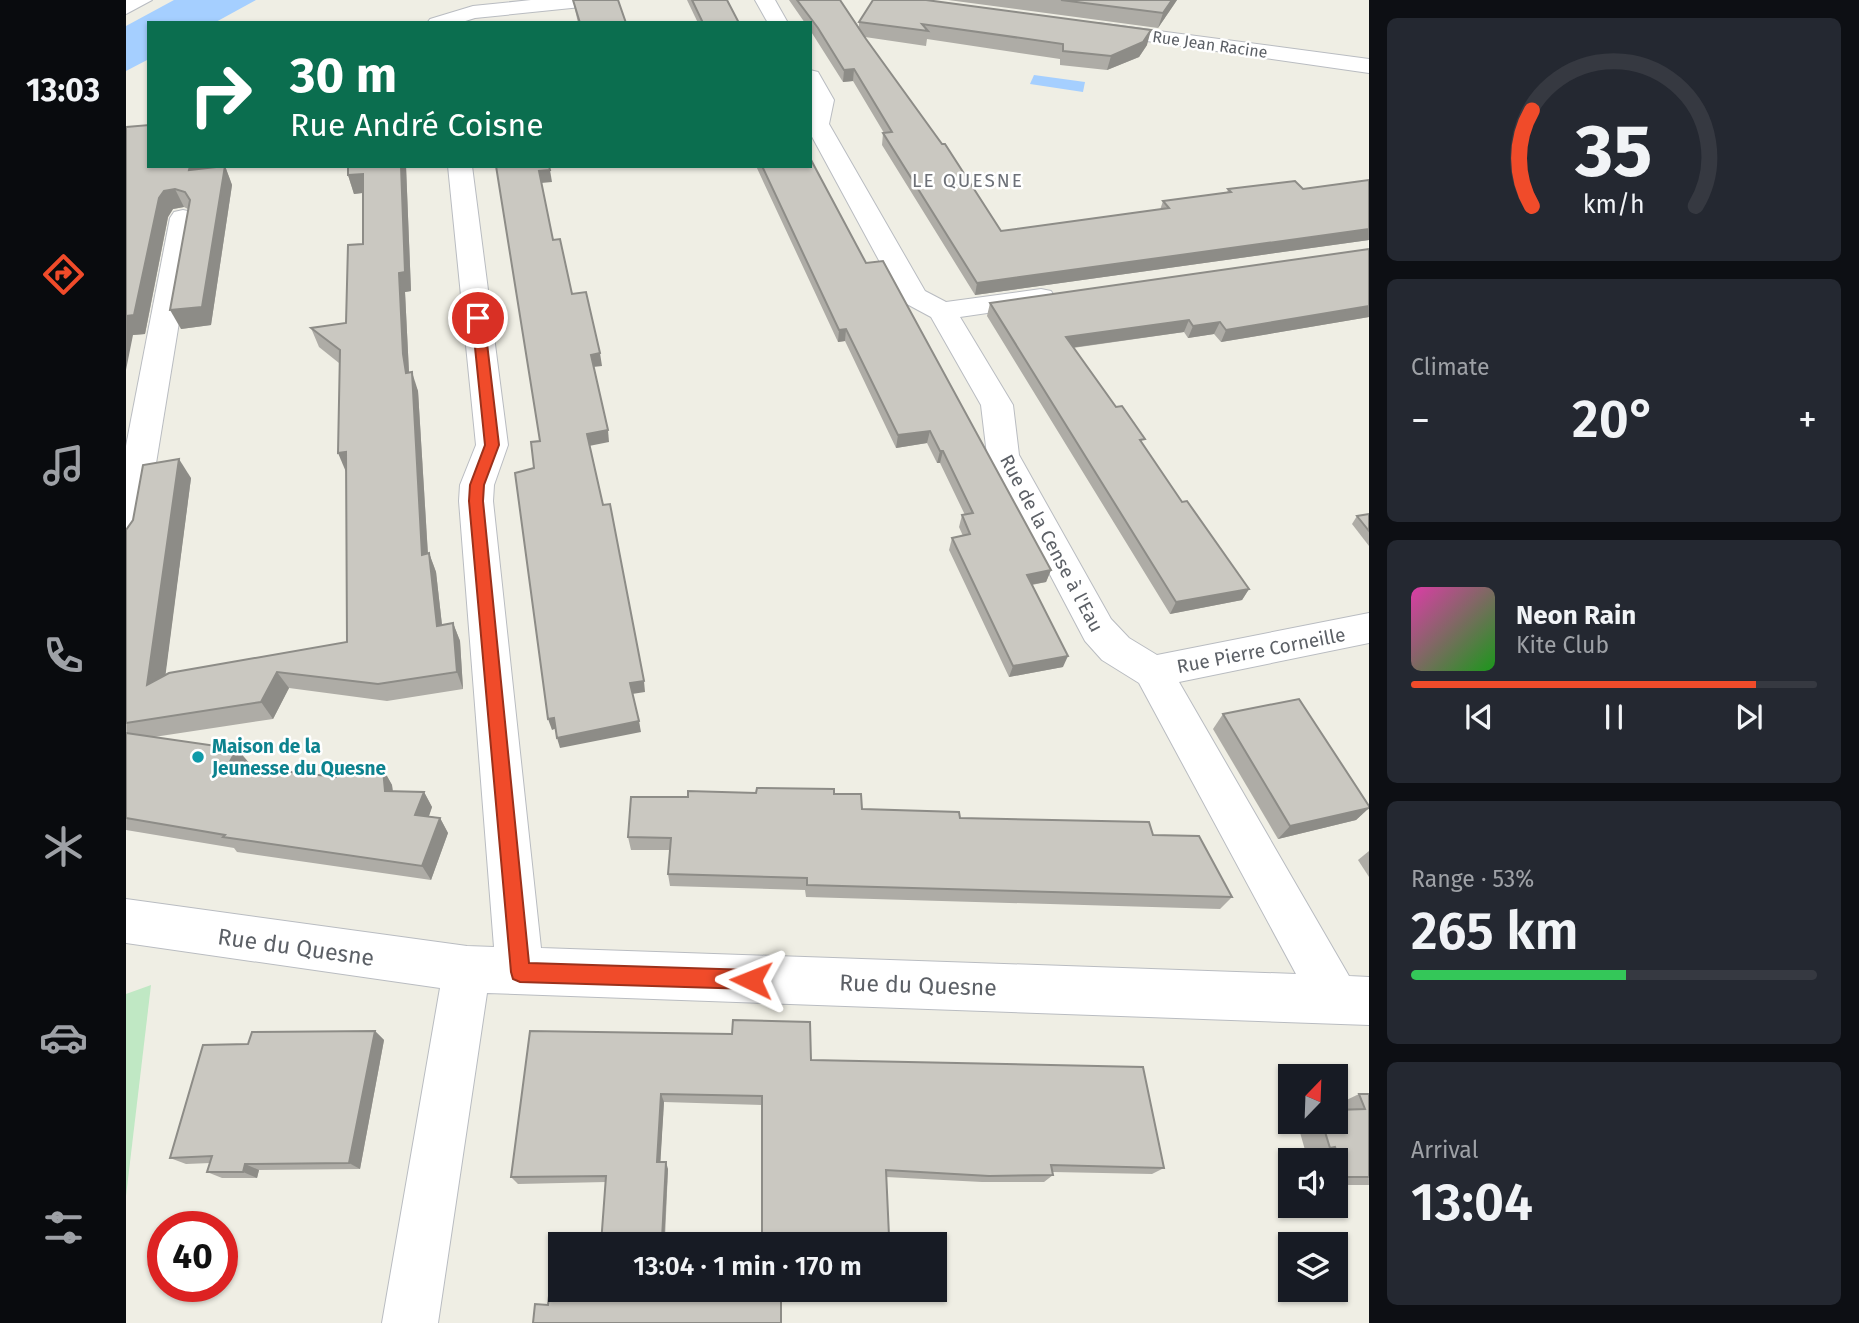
<!DOCTYPE html>
<meta charset="utf-8">
<style>
:root{--surface:#171b24;--page:#242831;--text:#f1f3f6;--muted:#9ea1a6;--line:#363941;--accent:#f04b2a}
body{margin:0;font-family:"Fira Sans",sans-serif;background:var(--page);color:var(--text);height:100vh;display:flex;flex-direction:column;font-size:26px;white-space:nowrap}
*{box-sizing:border-box;margin:0}
p{font-size:23px;color:var(--muted)}
.icon{flex:none;width:38px;height:38px;fill:none;stroke:currentColor;stroke-width:2;stroke-linecap:round;stroke-linejoin:round}
.map{position:relative;flex:1;overflow:hidden}
.drawer{display:flex;flex-direction:column;gap:18px;padding:18px;background:#0d0f14;width:490px}
.drawer>*{flex:none}
.banner{position:absolute;left:21px;top:21px;width:665px;height:147px;border-radius:0px;box-shadow:0 2px 5px #0004;background:#0b6e4f;color:#fff;overflow:hidden}
.needle{width:46px;rotate:23deg}
.fabs{position:absolute;left:1152px;top:1064px;display:grid;gap:14px}
.fabs a{display:grid;place-items:center;width:70px;height:70px;border-radius:0px;background:var(--surface);box-shadow:0 2px 5px #0004;font-size:35px}
.speed{position:absolute;left:21px;top:1211px;display:flex;gap:14px;font-size:35px;font-weight:700;text-align:center}
.speed>*{display:grid;place-content:center;width:91px;height:91px;border-radius:50%;background:var(--surface);box-shadow:0 2px 5px #0004;line-height:1}
.speed .limit{border:10px solid #d22;background:#fff;color:#111}
.pin{position:absolute;display:grid;place-items:center;width:60px;height:60px;color:#fff;margin:-30px;border:4px solid #fff;border-radius:50%;box-shadow:0 2px 7px #0007}
.me{position:absolute;width:77px;margin:-38px;rotate:272deg;stroke-linejoin:round;filter:drop-shadow(0 0 5px #0008)}
.turn{display:flex;align-items:center;gap:24px;height:147px;padding:0 28px;font-size:32px}
.turn .icon{width:91px;height:91px;stroke-width:2.5}
.turn b{display:block;font-size:49px;line-height:60px}
.big{font-size:52px;font-weight:600;line-height:1.1}
.drawer .widget{flex:1;display:flex;flex-direction:column;justify-content:center;gap:10px;min-width:0;padding:0 24px;border-radius:10px;background:var(--page)}
.drawer .dial{align-items:center;gap:0}
.dial svg{height:182px;overflow:visible;fill:none;stroke:var(--line);stroke-width:7;stroke-linecap:round;text-anchor:middle}
.dial text{fill:var(--text);stroke:none}
.song{display:flex;align-items:center;gap:21px}
.cover{width:84px;height:84px;border-radius:10px;background:linear-gradient(135deg,hsl(320 70% 55%),hsl(120 70% 35%))}
.played{height:7px;border-radius:4px;background:linear-gradient(90deg,var(--accent) 85%,var(--line) 85%)}
.keys{display:flex;justify-content:space-around;direction:ltr}
.heat{display:flex;justify-content:space-between;align-items:center;font-size:38px;direction:ltr}
.charge{height:10px;border-radius:5px;background:linear-gradient(90deg,#34c759 53%,var(--line) 0)}
.trip{position:absolute;left:422px;top:1232px;width:399px;height:70px;border-radius:0px;background:var(--surface);box-shadow:0 2px 5px #0004;font-weight:600;line-height:70px;text-align:center}
main{display:flex;flex:1;min-height:0}
.dock{display:flex;flex-direction:column;width:126px;justify-content:space-around;align-items:center;background:#090b0e;color:var(--muted)}
.dock .icon{width:49px;height:49px}
.dock .on{color:var(--accent)}
.dock b{font-size:32px;color:var(--text)}
.map>svg:first-child{display:block}
</style>
<main>
<nav class="dock">
<b>13:03</b>
<svg class="icon on" aria-label="directions" viewBox="0 0 24 24"><path d="M12 3l9 9-9 9-9-9zM9 14v-3h6M13 9l2 2-2 2"/></svg>
<svg class="icon" aria-label="music" viewBox="0 0 24 24"><path d="M9 18V5l10-2v13"/><circle cx="6" cy="18" r="3"/><circle cx="16" cy="16" r="3"/></svg>
<svg class="icon" aria-label="phone" viewBox="0 0 24 24"><path d="M5 4h4l2 5-3 2q2 4 5 5l2-3 5 2v4C11 20 4 13 5 4z"/></svg>
<svg class="icon" aria-label="climate" viewBox="0 0 24 24"><path d="M12 3v18M4 7l16 10M4 17L20 7"/></svg>
<svg class="icon" aria-label="car" viewBox="0 0 24 24"><path d="M5 17H2v-5l4-1 3-4h7l3 4 3 1v5h-3M9 17h6M6 11h13"/><circle cx="7" cy="17" r="2"/><circle cx="17" cy="17" r="2"/></svg>
<svg class="icon" aria-label="filters" viewBox="0 0 24 24"><path d="M4 7h16M4 17h16"/><circle cx="9" cy="7" r="2"/><circle cx="15" cy="17" r="2"/></svg>
</nav>
<div class="map">
<svg width="1243" height="1323" viewBox="0 0 1243 1323">
<rect width="100%" height="100%" fill="#efeee4"/>
<!-- green -->
<path fill="#c0e8c4" d="M25 985 0 1196V994Z"/>
<!-- water -->
<g fill="#a5cfff">
<path d="M48 0H130L88 23H23V59L0 71V26Z"/>
<path d="M908 75 959 82 957 92 904 84Z"/>
</g>
<g fill="none" stroke-linecap="round" stroke-linejoin="round">
<!-- minor casing -->
<g stroke="#b9bcc1" stroke-width="2">
<g id="minor">
<path d="M0 0H26L0 14Z"/>
<path d="M405 0H475L465 6 349 18 333 23H301L304 19 347 6Z"/>
<path d="M629 0H649L662 23H642Z"/>
<path d="M972 23 1243 59V73L965 33 962 29 965 25Z"/>
<path d="M684 70 692 72 708 100 703 124 799 291 820 302 915 289 925 291 929 297 925 303 915 305 834 317 887 405 893 455 985 619 1003 638 1031 655 1243 613V643L1053 682 1223 976 1243 977V1025L361 993 312 1323H256L314 988 0 943V899L341 946 368 947 333 501 334 485 350 445 322 166H346L382 445 368 485 367 501 415 948 1170 974 1013 683 976 660 959 641 861 455 855 405 805 317 779 303 769 290 684 133Z"/>
<path d="M57 210 66 212 70 218 18 537 12 546 0 550V446L44 218 48 212Z"/>
</g>
</g>
<!-- minor -->
<use href="#minor" fill="#fff" fill-rule="evenodd"/>
</g>
<!-- wall -->
<g fill="#aeaca6" fill-rule="evenodd">
<path d="M447 0 500 23H452Z"/>
<path d="M561 0H601L613 23H572Z"/>
<path d="M663 0H714L733 27V22L747 0 1021 45 1013 57 981 70 934 65V59L801 39 800 46 739 37 875 231 1034 210 1037 201 1101 193 1102 189H1177L1243 180V240L849 295 756 145 757 133H758L727 81 717 82 684 30V23H679Z"/>
<path d="M822 0H1051L1032 28Z"/>
<path d="M23 125 75 166V169L99 166 106 185 85 325 55 329 62 209 58 207 47 209 42 217 19 334 7 335Z"/>
<path d="M280 166 285 291 279 292 283 372 292 391 302 554 303 553 310 572 316 625 327 623 334 641 337 689 261 701 163 688 147 719 28 737 111 749 124 764 122 767 210 777 257 769 266 785 267 791 298 792 306 807 303 816 314 818 322 833 305 880 111 852 108 848 0 830V530L65 478 39 675 221 642 220 471 213 363 193 347 185 328 220 323 237 244V193L228 194 222 175Z"/>
<path d="M630 166H684L740 263 925 570 920 582 906 585 937 667 883 677 823 550 826 538 837 536 833 527 836 515H839L814 463H811L801 443 770 448 719 341 712 342Z"/>
<path d="M1243 249V317L1095 342 1088 334 1062 338 1058 332 947 348 1056 502 1123 589 1116 600 1044 614 861 316 864 303Z"/>
<path d="M1243 514V546L1226 524 1231 516Z"/>
<path d="M1097 714 1243 806V808L1230 820 1152 839 1087 729Z"/>
<path d="M630 793 708 794 736 809 1027 835 1106 897 1094 909 680 897 679 890 544 886 542 874 544 850H505L502 837 562 797Z"/>
<path d="M1243 851V877L1232 860Z"/>
<path d="M249 1031 258 1040 234 1169 133 1170 131 1178H96L81 1172 84 1163 60 1164 44 1158 122 1044Z"/>
<path d="M404 1031 685 1060 1038 1168 1026 1174 927 1172V1175L918 1182H856L760 1177 763 1236 759 1241 475 1244 480 1182 392 1184 385 1177ZM538 1102 636 1105V1239H539L542 1169 534 1162Z"/>
<path d="M1233 1094H1243V1185H1209V1160H1187L1186 1157H1181L1171 1122H1209L1212 1110 1210 1105Z"/>
</g>
<!-- shaded-wall -->
<g fill="#8d8c87">
<path d="M1046 0H1051L1032 28 1037 13Z"/>
<path d="M1025 30 1021 45 1013 57 981 70 985 56Z"/>
<path d="M728 69 727 81 717 82 718 70Z"/>
<path d="M64 166H75L72 189 63 170Z"/>
<path d="M99 166 106 185 85 325 55 329 44 310Z"/>
<path d="M275 166H280L285 291 279 292 283 373H280L277 354 273 273Z"/>
<path d="M424 170 426 182 415 183 413 171Z"/>
<path d="M237 174 243 192 228 194 222 175Z"/>
<path d="M49 189 58 207 47 209 42 217 19 334 7 335 0 370V316L33 198 38 191Z"/>
<path d="M1243 229V240L849 295 851 283Z"/>
<path d="M1243 306V317L1095 342 1100 330Z"/>
<path d="M1063 320 1058 332 936 349 940 337Z"/>
<path d="M1094 322 1088 334 1062 338 1067 326Z"/>
<path d="M720 329 719 341 712 342 713 330Z"/>
<path d="M474 353 476 366 467 367 465 355Z"/>
<path d="M286 372 292 391 303 573 296 555Z"/>
<path d="M482 430 483 442 463 446 461 434Z"/>
<path d="M804 431 801 443 770 448 772 435Z"/>
<path d="M814 451H817L814 463H811Z"/>
<path d="M220 452V472L212 453Z"/>
<path d="M53 459 65 478 36 702 21 685Z"/>
<path d="M303 553 310 572 318 643 311 626Z"/>
<path d="M925 570 920 582 897 586 901 575Z"/>
<path d="M1123 589 1116 600 1044 614 1050 602Z"/>
<path d="M327 623 334 641 337 689 331 672Z"/>
<path d="M942 656 937 667 883 677 887 666Z"/>
<path d="M151 672 163 688 147 719 135 702Z"/>
<path d="M518 681 519 692 506 694 504 683Z"/>
<path d="M428 718 431 728 426 730 422 719Z"/>
<path d="M513 721 515 732 434 748 431 738Z"/>
<path d="M111 749 124 764 115 781 102 765Z"/>
<path d="M257 769 266 785 268 807 259 791Z"/>
<path d="M298 792 306 807 298 830 289 815Z"/>
<path d="M1243 808 1230 820 1152 839 1164 826Z"/>
<path d="M314 818 322 833 305 880 296 866Z"/>
<path d="M249 1031 258 1040 234 1169 223 1163Z"/>
<path d="M535 1094 538 1102 534 1169 531 1162Z"/>
<path d="M540 1162 542 1169 538 1243 536 1239Z"/>
<path d="M119 1164 133 1170 131 1178 117 1172Z"/>
</g>
<!-- building -->
<g fill="#cac8c1" stroke="#8d8c87" stroke-width="2">
<path d="M447 0H492L500 23H454Z"/>
<path d="M566 0H601L613 23H577Z"/>
<path d="M671 0H714L740 39 816 144H819L875 231 1043 208 1037 201 1105 192 1102 189 1169 181 1177 189 1243 180V229L851 283 757 133 766 132 728 69 718 70 692 28Z"/>
<path d="M747 0H800L1025 30 1017 42 985 56 937 51V44L796 24 802 31 733 22Z"/>
<path d="M935 0H1046L1037 13Z"/>
<path d="M23 125V166H64L63 170 99 166 76 307 44 310 64 200 59 192 49 189 38 191 33 198 8 315 0 316V127Z"/>
<path d="M684 158 740 263 757 261 925 570 901 575 942 656 887 666 826 538 844 534 836 515 847 513 817 451H814L804 431 772 435 720 329 713 330 636 166H684Z"/>
<path d="M222 166H275L279 272 273 273 277 354 280 373 286 372 296 555 303 553 311 626 327 623 331 672 252 684 151 672 135 702 0 723V530L7 520 17 465 53 459 21 685 43 673 221 642 220 452 212 453 214 350 185 328 220 323 222 245 237 244V174L222 175Z"/>
<path d="M370 166H423L424 170 413 171 427 240 434 239 446 294 460 292 474 353 465 355 482 430 461 434 477 505 484 504 518 681 504 683 513 721 431 738 428 718 422 719 389 473 408 468 405 442 414 441Z"/>
<path d="M1243 249V306L1100 330 1094 322 1067 326 1063 320 940 337 990 407 996 406 1019 439 1014 440 1056 502 1061 501 1123 589 1050 602 864 303Z"/>
<path d="M1243 514V531L1231 516Z"/>
<path d="M1173 699 1243 806V808L1164 826 1097 714Z"/>
<path d="M0 733 111 749 102 765 210 777 216 763 257 769 259 791 298 792 289 815 314 818 296 866 97 837 99 835 0 818Z"/>
<path d="M631 788 708 789V794H735L736 809 833 812 834 818 1023 822 1027 835 1073 836 1106 897 681 885V878L542 874 545 838 502 837 505 797H562V791L630 793Z"/>
<path d="M607 1020 684 1022 685 1060 1017 1067 1038 1168 925 1165 927 1175 863 1176 760 1170 763 1236 636 1238V1096L535 1094 531 1162H540L536 1239H654V1244H475L480 1176 385 1177 404 1031 606 1034Z"/>
<path d="M249 1031 223 1163 119 1164 117 1172H81L86 1156 44 1158 77 1045 122 1044 126 1032Z"/>
<path d="M1233 1094H1243V1177H1219L1209 1147 1204 1148 1196 1122H1209V1110L1239 1109Z"/>
<path d="M425 1278H434V1290H655V1323H407L409 1304 422 1305Z"/>
</g>
<!-- route -->
<path fill="#f04b2a" stroke="#9c311b" stroke-width="2" d="M352 315 358 318 373 445 358 485 357 501 403 963 625 970 632 973 635 980 632 987 625 989 394 982 387 979 385 972 343 501 344 485 359 445 346 318Z"/>
<!-- markers -->
<circle fill="#0f9aa8" stroke="#fff" stroke-width="2.5" cx="72" cy="757" r="7"/>
<g text-anchor="middle" stroke-width="5" stroke-linejoin="round" paint-order="stroke">
<!-- far-street labels -->
<g font-size="16" fill="#5c6066" stroke="#fff">
<text transform="translate(1084 44) rotate(8)" y="6">Rue Jean Racine</text>
</g>
<!-- far-quarter labels -->
<g font-size="19" letter-spacing="2" fill="#6d7178" stroke="#fff">
<text x="842" y="187">LE QUESNE</text>
</g>
<!-- street labels -->
<g font-size="19" fill="#5c6066" stroke="#fff">
<text transform="translate(926 543) rotate(62)" y="7">Rue de la Cense à l'Eau</text>
<text transform="translate(1135 650) rotate(-11)" y="7">Rue Pierre Corneille</text>
</g>
<!-- culture labels -->
<g font-size="19" font-weight="bold" fill="#0d838f" stroke="#fff" text-anchor="start">
<text x="86" y="753">Maison de la<tspan x="86" dy="22">Jeunesse du Quesne</tspan></text>
</g>
<!-- near-street labels -->
<g font-size="23" fill="#5c6066" stroke="#fff">
<text transform="translate(170 947) rotate(8)" y="8">Rue du Quesne</text>
<text transform="translate(792 985) rotate(2)" y="8">Rue du Quesne</text>
</g>
</g>
</svg>
<div class="fabs">
<a><svg class="needle" viewBox="-14 -14 28 28"><path d="M0-13l5 13h-10z" fill="#e53935"/><path d="M0 13l5-13h-10z" fill="#9ea1a6"/></svg></a>
<a><svg class="icon" aria-label="sound" viewBox="0 0 24 24"><path d="M4 9h4l5-4v14l-5-4H4zM17 9q2 3 0 6"/></svg></a>
<a><svg class="icon" aria-label="layers" viewBox="0 0 24 24"><path d="M12 4l9 5-9 5-9-5zM3 14l9 5 9-5"/></svg></a>
</div>
<div class="speed"><div class="limit">40</div></div>
<div class="pin" style="left:352px;top:318px;background:#d93025"><svg class="icon" aria-label="arrive" viewBox="0 0 24 24"><path d="M6 21V4h12l-3 4 3 4H6"/></svg></div>
<svg class="me" style="left:625px;top:980px" viewBox="-20 -20 40 40"><path d="M0-17L14 15 0 8-14 15z" fill="#f04b2a" stroke="#fff" stroke-width="4"/></svg>
<div class="trip">13:04 · 1 min · 170 m</div>
<div class="banner">
<div class="turn"><svg class="icon" aria-label="right" viewBox="0 0 24 24"><path d="M7 20v-9h11M14 6l5 5-5 5"/></svg><div><b>30 m</b>Rue André Coisne</div></div>
</div>
</div>
<section class="drawer">
<div class="widget dial"><svg viewBox="0 0 100 80">
<path d="M14 69A42 42 0 1 1 86 69"/>
<path d="M14 69A42 42 0 0 1 14 27" stroke="#f04b2a"/>
<text x="50" y="56" font-size="32" font-weight="700">35</text>
<text x="50" y="72" font-size="11">km/h</text>
</svg></div>
<div class="widget"><p>Climate</p>
<div class="heat"><a>−</a><b class="big">20°</b><a>+</a></div>
</div>
<div class="widget">
<div class="song"><i class="cover"></i><div><b>Neon Rain</b><p>Kite Club</p></div></div>
<div class="played"></div>
<div class="keys"><svg class="icon" aria-label="previous" viewBox="0 0 24 24"><path d="M18 5L8 12l10 7zM5 5v14"/></svg><svg class="icon" aria-label="pause" viewBox="0 0 24 24"><path d="M8 5v14M16 5v14"/></svg><svg class="icon" aria-label="next" viewBox="0 0 24 24"><path d="M6 5l10 7-10 7zM19 5v14"/></svg></div>
</div>
<div class="widget"><p>Range · 53%</p><b class="big">265 km</b><div class="charge"></div></div>
<div class="widget"><p>Arrival</p><b class="big">13:04</b></div>
</section>
</main>
